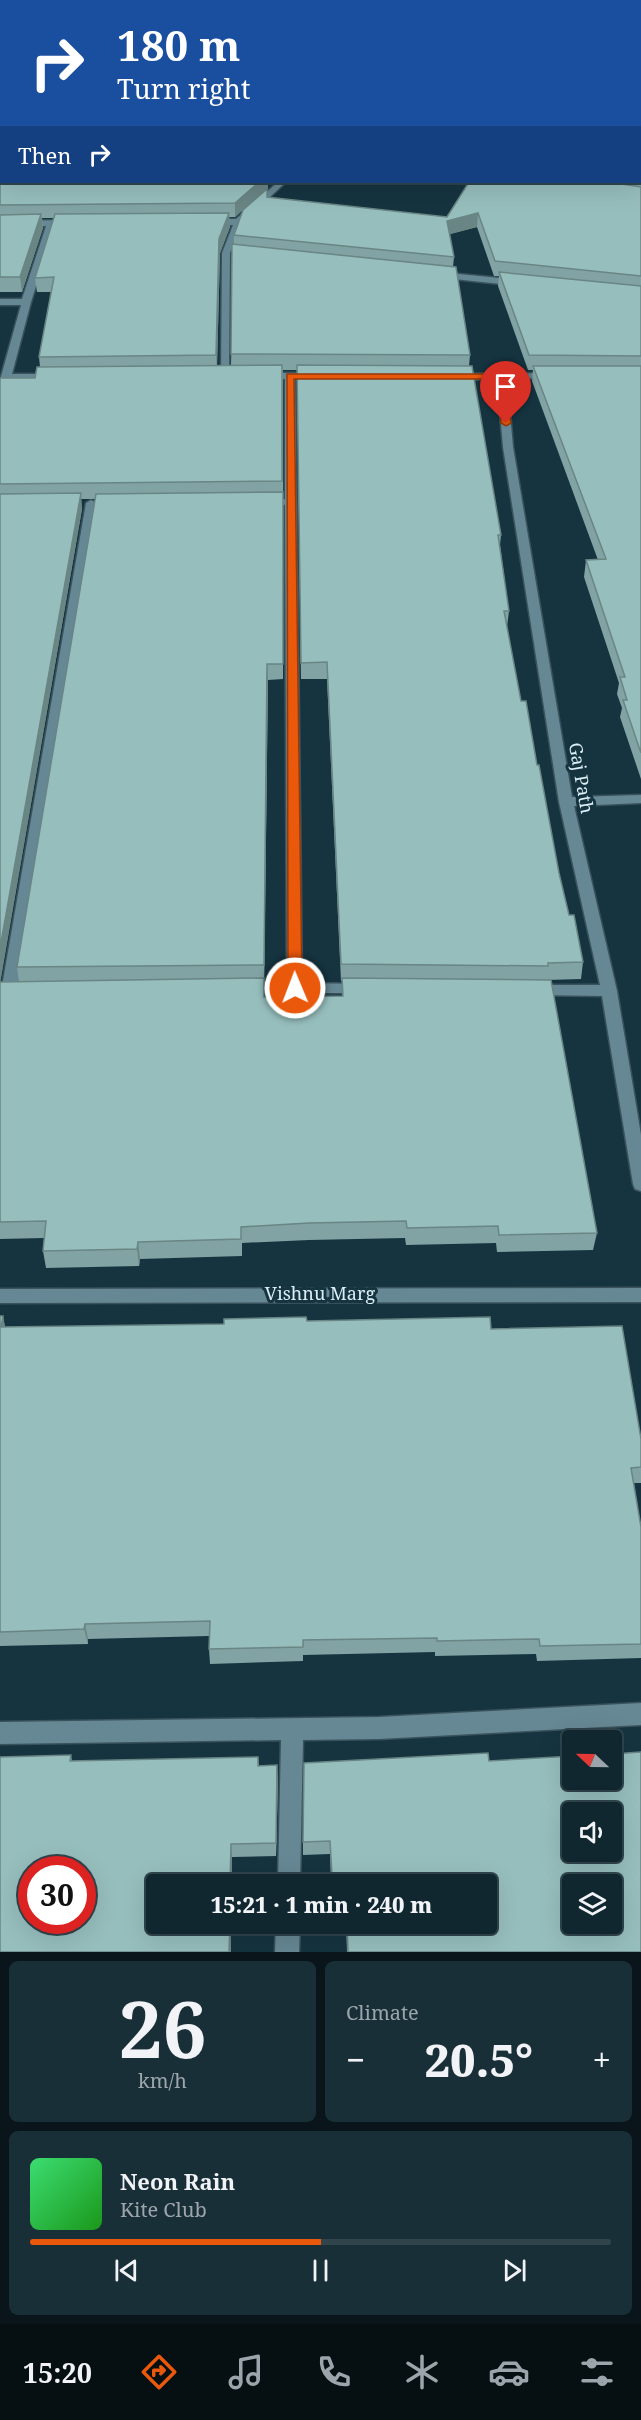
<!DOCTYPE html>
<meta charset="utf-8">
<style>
:root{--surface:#102730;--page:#192f38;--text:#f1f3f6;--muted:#9ca5ab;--line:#30444c;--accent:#ea580c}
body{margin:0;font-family:"Noto Serif",serif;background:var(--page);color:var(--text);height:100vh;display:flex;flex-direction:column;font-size:22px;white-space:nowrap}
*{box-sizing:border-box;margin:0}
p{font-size:20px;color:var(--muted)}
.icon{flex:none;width:33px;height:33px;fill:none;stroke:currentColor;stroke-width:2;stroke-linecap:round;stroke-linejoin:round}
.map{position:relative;height:1952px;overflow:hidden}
.details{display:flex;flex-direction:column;gap:9px;padding:9px;background:#09151a;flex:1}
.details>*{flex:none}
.top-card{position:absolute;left:0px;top:0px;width:642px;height:183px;box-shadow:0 6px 24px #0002,0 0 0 2px var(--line);background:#1a4fa0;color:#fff;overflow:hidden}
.needle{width:39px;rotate:292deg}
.tools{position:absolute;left:562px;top:1730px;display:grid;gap:12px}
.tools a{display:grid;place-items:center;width:60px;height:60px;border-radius:6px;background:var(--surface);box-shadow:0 6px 24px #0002,0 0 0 2px var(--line);font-size:30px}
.speed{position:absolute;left:18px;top:1856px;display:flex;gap:12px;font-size:30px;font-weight:700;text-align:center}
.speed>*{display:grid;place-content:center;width:78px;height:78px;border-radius:50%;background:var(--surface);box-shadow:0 6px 24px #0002,0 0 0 2px var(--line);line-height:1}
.speed .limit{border:9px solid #d22;background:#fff;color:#111}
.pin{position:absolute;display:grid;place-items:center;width:51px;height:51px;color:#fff;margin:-62px -26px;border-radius:50% 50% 50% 0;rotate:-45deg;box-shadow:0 0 6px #0007}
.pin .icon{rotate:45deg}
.me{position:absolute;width:66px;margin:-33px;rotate:359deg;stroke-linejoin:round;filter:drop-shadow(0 0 4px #0008)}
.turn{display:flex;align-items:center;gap:21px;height:126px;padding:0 18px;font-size:27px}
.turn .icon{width:78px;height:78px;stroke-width:2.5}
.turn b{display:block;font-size:42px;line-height:51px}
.then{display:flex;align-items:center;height:57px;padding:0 18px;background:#0003;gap:12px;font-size:22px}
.big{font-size:45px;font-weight:800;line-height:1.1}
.details .card{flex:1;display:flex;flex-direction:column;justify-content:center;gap:9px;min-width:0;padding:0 21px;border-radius:9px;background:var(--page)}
.details .dial{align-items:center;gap:0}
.dial b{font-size:78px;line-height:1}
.song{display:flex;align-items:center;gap:18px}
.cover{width:72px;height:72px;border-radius:9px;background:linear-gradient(135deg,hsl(140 70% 55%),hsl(120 70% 35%))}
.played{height:6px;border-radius:3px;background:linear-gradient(90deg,var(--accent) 50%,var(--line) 50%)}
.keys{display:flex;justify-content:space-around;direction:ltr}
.heat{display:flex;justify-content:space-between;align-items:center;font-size:33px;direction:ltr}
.details .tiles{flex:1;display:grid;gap:9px;grid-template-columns:1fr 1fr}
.card:last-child{grid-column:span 2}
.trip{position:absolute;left:146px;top:1874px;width:351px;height:60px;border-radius:6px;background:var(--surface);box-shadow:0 6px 24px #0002,0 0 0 2px var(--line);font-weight:800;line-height:60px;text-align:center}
.tabs{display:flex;height:96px;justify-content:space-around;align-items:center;background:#061013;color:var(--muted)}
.tabs .icon{width:42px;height:42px}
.tabs .active{color:var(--accent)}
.tabs b{font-size:27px;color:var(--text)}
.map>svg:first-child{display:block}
</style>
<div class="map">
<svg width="641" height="1952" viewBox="0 0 641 1952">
<rect width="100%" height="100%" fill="#153440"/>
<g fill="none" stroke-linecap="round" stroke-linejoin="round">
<!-- minor casing -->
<g stroke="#39525c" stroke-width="3">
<g id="minor">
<path d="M278 182H286L242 223 230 253 229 375 221 377 222 253 233 225H210L206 222 210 219H236Z"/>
<path d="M72 220 75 221V225L55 226 31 302 12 374H54L59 377 54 380H0L21 305H0V299H22L46 226 0 227V221Z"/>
<path d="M438 272 519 280 523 283 519 286 435 277 434 275Z"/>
<path d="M264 373H318L323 376 318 379H295L302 983 365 984 368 988 365 992 360 993H246L241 992 238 988 241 984 246 983H287L285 505 276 502 285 499V379L261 378V374Z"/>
<path d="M552 373 555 374V378L507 379 513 447 572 797 641 795V803L574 806 617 991 641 1135V1191L635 1189 633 1184 602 996 534 995 529 994 526 990 529 986 534 985H600L559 802 503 447 497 379 453 380 448 377 453 374Z"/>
<path d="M91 500 96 503 17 992 14 996H4L1 992 86 503Z"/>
<path d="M641 1288V1302L0 1303V1289Z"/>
<path d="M641 1703V1725L379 1739 303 1740 300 1884H278L281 1740 0 1744V1722L379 1717Z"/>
<path d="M276 1923H300L299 1952H275Z"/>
</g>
</g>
<!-- minor -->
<use href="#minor" fill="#668794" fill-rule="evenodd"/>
</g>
<!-- wall -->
<g fill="#81a3a3" fill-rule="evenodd">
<path d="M0 0H641V16L640 2H2V182H268V188L267 189V197L447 217 469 182H640L641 81V779L620 717 622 708 617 694 619 683 584 577 586 560H598L532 381 533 370H528L498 286 499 276H494L477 227 450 234 454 257 453 267 470 355 469 366 501 535 500 545 509 611 507 627 521 701 537 765 559 873 569 915 583 962 581 979 547 980 597 1233 593 1250 497 1252 496 1243 406 1245 405 1238 309 1240 242 1243V1256L140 1259 139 1266 46 1268 43 1251 44 1238 0 1239V378H35L40 367 39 357 51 292H37L35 278 54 218H42L43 228 22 292H0ZM266 189 234 235 231 365 217 366 220 253 230 227 229 217H235ZM283 370H297L301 679H327L341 981H342V996L264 997 268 680 283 679ZM81 499H96L17 967 19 982H0L82 509Z"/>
<path d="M0 1316H3L5 1327 224 1324 307 1321 491 1329 641 1439V1483H634L641 1527V1658L537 1661 536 1654 435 1656V1652L303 1655V1661L210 1664 209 1649V1636L88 1639V1644L0 1646Z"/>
<path d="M71 1755 72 1761 258 1757 259 1766 278 1778 276 1856 232 1857V1884H156L231 1923V1952H0Z"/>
<path d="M489 1761 641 1952H347L346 1923H486V1884H331L330 1854 303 1855V1842Z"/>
</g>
<!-- shaded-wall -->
<g fill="#698584">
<path d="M259 182H268V188L235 217V203Z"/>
<path d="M229 213 230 227 220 253 217 370 216 355 219 239Z"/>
<path d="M478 213 477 227 447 235V221Z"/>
<path d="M41 214 43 228 22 292 20 277Z"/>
<path d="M81 493 82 509 0 984V948Z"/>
<path d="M267 664 268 680 264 981V965Z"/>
<path d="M138 1242 140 1259 139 1266 137 1249Z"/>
<path d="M3 1316 6 1333 1 1327Z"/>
<path d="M85 1624 88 1639V1644L84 1629Z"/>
<path d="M277 1765 278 1778 276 1856V1843Z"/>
<path d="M231 1844 232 1857V1884H230Z"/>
<path d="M230 1923H231V1952H229Z"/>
</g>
<!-- building -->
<g fill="#96bebd" stroke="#698584" stroke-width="1.5" fill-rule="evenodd">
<path d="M0 0H605L604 2H2V3H0Z"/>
<path d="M612 0H641V4L640 2H624Z"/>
<rect x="0" y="11" width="2" height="17"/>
<rect x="0" y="35" width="2" height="44"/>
<path d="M641 81V179H640Z"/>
<rect x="0" y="86" width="2" height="51"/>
<path d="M0 144H2V182H259L235 203 0 205Z"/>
<path d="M469 182H609L641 187V276L495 261 478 213 447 221 454 257 234 235 243 210 267 189V197L447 217Z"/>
<path d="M229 213 219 239 216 355 39 357 54 277 35 278 55 214Z"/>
<path d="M41 214 20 277H0V215Z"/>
<path d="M232 244 456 267 470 355 231 354Z"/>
<path d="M499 272 641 286V356L529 355Z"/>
<path d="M282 365V481L0 484V378H35L37 367Z"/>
<path d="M297 365 472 366 501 535H498L509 611H504L521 701H526L537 765H539L559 873 569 915H574L583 962 548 963V966L341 964 327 662 301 663Z"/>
<path d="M533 366H641V753L623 700H627L620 677H625L586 560 606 559Z"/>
<path d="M283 492V664H267L264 965 17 967 96 494Z"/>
<path d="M81 493 0 948V494Z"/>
<path d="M264 978V997L343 996 342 978 551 980 597 1233 499 1235 498 1226 407 1228 406 1221 309 1223 241 1227V1239L138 1242 137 1249 43 1251 46 1221 0 1222V982Z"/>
<path d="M0 1316H3L1 1327 224 1324V1319L306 1317 307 1321 490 1317 491 1329 622 1326 641 1439V1467L631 1468 641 1527V1644L540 1646 539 1639 437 1641V1638L303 1640V1647L209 1649 210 1621 85 1624 84 1629 0 1632Z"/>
<path d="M641 1752V1952H348L347 1923H486V1884H345L344 1875H332L330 1841 303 1842 304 1763 488 1753 489 1761 573 1756V1779H612V1754ZM573 1812H612V1851H573ZM573 1884H612V1923H573Z"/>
<path d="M71 1755 70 1761 258 1757V1766L277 1765 276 1843 231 1844 230 1884H156V1923H230L229 1952H0V1757ZM32 1869H82V1920H32Z"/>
</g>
<!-- route -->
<path fill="#ea580c" stroke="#983908" stroke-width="1.5" d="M287 374H502L506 377 511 423 506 426 501 423 497 379H294L302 988 295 993 288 988Z"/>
<g text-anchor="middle" stroke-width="6" stroke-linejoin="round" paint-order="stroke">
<!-- street labels -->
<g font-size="18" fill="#dceef5" stroke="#153440">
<text transform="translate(581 778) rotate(80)" y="6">Gaj Path</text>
<text x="320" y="1300">Vishnu Marg</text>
</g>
</g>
</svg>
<div class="tools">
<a><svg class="needle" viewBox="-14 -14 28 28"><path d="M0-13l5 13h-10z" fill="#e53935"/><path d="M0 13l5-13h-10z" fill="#9ca5ab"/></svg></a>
<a><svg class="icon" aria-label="sound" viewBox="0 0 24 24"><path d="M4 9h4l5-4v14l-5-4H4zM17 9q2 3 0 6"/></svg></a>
<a><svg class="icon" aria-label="layers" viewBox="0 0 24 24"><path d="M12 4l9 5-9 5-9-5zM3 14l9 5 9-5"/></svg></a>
</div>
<div class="speed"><div class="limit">30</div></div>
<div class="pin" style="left:506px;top:423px;background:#d93025"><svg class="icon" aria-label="arrive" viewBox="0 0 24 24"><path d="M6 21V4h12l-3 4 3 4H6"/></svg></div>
<svg class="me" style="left:295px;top:988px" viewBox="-20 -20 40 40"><circle r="17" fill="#ea580c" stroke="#fff" stroke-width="3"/><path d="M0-11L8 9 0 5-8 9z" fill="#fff"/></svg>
<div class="trip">15:21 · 1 min · 240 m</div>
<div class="top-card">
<div class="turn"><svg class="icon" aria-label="right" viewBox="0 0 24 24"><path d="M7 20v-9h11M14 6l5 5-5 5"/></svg><div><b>180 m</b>Turn right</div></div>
<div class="then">Then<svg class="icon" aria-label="right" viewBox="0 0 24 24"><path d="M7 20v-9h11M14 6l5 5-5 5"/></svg></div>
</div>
</div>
<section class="details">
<div class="tiles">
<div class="card dial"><b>26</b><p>km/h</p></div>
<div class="card"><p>Climate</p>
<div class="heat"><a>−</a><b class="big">20.5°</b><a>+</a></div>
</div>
<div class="card">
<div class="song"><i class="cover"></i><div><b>Neon Rain</b><p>Kite Club</p></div></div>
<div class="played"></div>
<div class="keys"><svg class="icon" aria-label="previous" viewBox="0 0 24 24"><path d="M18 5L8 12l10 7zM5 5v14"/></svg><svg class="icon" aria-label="pause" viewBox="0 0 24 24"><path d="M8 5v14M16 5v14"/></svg><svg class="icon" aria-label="next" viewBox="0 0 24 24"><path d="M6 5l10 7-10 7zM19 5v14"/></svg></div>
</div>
</div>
</section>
<nav class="tabs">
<b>15:20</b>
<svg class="icon active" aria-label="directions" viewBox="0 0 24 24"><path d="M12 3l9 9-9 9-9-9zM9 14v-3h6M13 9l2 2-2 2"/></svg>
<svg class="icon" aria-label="music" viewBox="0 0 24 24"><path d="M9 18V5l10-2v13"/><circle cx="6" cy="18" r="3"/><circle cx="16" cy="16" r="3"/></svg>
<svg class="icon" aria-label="phone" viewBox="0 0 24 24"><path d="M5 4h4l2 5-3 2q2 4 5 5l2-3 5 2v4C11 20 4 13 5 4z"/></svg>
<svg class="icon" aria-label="climate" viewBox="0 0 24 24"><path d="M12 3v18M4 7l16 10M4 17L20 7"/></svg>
<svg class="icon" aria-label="car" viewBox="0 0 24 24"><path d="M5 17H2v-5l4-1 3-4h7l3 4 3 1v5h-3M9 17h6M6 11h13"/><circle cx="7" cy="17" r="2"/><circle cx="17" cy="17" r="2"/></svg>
<svg class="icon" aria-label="filters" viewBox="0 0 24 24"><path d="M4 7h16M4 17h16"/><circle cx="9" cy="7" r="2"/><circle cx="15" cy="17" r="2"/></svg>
</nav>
